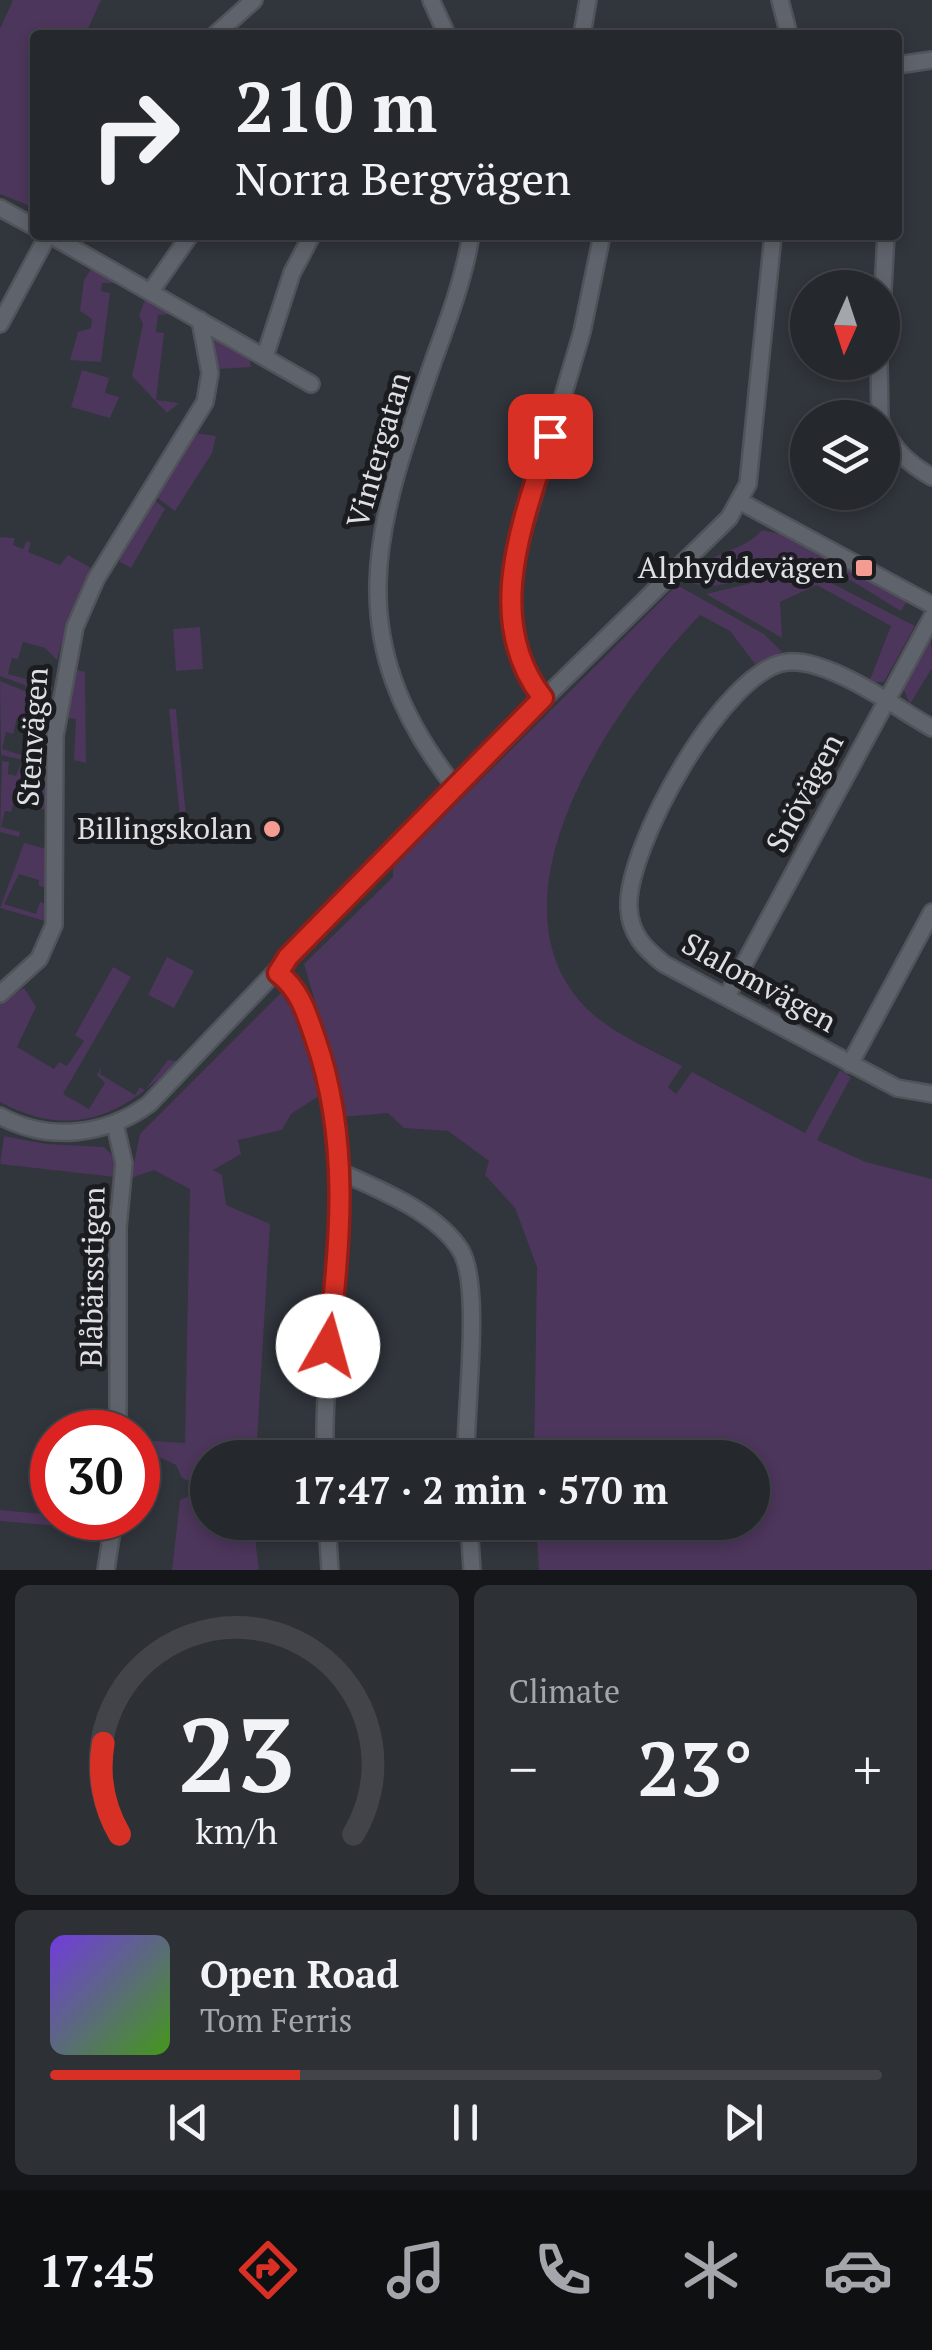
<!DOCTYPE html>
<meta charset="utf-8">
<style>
:root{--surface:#25282d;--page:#2d3035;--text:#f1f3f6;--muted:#a3a6aa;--line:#424449;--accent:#d93025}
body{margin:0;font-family:"PT Serif",serif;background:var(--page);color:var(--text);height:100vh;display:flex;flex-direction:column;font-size:38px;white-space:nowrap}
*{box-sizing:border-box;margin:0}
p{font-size:32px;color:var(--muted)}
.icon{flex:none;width:55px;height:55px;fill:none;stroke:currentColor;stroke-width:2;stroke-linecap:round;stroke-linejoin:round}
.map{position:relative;height:1570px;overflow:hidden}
.panel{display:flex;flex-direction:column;gap:15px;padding:15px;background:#141619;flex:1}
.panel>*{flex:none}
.guide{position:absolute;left:30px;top:30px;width:872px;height:210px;border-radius:10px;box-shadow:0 5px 15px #0003,0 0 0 2px var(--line);background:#25282d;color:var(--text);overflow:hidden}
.needle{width:65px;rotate:183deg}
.buttons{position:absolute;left:790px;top:270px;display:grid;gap:20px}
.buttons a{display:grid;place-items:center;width:110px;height:110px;border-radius:50%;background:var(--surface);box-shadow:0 5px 15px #0003,0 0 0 2px var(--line);font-size:50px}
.speed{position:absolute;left:30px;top:1410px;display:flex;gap:20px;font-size:50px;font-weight:700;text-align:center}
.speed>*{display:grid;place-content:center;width:130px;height:130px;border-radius:50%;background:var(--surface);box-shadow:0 5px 15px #0003,0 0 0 2px var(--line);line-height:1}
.speed .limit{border:15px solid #d22;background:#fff;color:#111}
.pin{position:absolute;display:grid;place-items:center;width:85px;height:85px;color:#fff;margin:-42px;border-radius:20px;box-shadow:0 5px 15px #0006}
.me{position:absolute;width:110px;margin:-55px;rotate:7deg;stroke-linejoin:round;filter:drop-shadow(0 0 8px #0008)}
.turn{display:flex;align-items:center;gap:35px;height:210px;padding:0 40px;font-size:45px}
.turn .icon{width:130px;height:130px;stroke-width:2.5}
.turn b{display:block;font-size:70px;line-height:85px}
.big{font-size:75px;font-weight:600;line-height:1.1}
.panel .tile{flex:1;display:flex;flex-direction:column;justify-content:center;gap:15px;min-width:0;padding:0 35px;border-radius:15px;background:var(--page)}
.panel .dial{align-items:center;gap:0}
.dial svg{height:260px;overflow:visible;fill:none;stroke:var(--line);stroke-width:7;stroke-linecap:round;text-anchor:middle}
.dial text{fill:var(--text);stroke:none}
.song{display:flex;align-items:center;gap:30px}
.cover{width:120px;height:120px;border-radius:15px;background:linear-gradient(135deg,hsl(260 70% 55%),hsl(100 70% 35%))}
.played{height:10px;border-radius:5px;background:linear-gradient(90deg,var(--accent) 30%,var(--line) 30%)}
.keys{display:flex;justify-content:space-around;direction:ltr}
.heat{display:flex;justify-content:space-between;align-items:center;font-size:55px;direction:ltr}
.panel .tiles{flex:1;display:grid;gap:15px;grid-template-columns:1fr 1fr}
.tile:last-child{grid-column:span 2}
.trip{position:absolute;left:190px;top:1440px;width:580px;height:100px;border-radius:50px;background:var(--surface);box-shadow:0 5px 15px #0003,0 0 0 2px var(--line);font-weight:600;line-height:100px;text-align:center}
.tabs{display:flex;height:160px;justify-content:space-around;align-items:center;background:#0f1012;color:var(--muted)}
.tabs .icon{width:70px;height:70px}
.tabs .on{color:var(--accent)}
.tabs b{font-size:45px;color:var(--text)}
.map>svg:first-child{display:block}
</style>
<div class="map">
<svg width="932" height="1570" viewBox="0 0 932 1570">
<rect width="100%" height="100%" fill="#31353c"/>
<!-- green -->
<g fill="#4c365b">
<path d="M13 0H101L85 35H35V208L0 194V29Z"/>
<path d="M92 268 114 283H102L101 291 110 293 101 362 70 360 78 332 91 328 92 319 80 311 84 280Z"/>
<path d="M145 300 173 314 158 315 156 332 164 333 156 400 179 403 167 413 132 376 143 324 139 315Z"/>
<path d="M217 337 249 356 251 367 218 369 212 338Z"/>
<path d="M82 370 109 378 105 393 119 397 110 418 71 407Z"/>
<path d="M195 433 216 436 212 453 175 511 155 496Z"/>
<path d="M153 499 165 509 131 568 120 562 119 556Z"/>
<path d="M762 530 788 536 907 601 901 611C874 596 835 565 804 564 762 564 724 599 684 580 706 551 742 554 762 530Z"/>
<path d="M0 537 15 538 13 545 23 549 27 541 31 543 28 552 60 565 68 555 91 568 68 620 57 660 45 648 23 642 18 659 12 658 8 674 41 683 45 671 52 674V695L0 676Z"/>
<path d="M806 570 915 626 884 682H869L891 626 817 585 780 602 782 638 706 594Z"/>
<path d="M677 585 764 634 782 652 755 664 730 631 700 615C621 697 490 880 574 994 600 1029 644 1046 682 1066L668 1087 676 1094 692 1072 805 1133 840 1070 851 1077 817 1140 866 1162 932 1179V1570H539L536 1523 752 1522V1458L534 1457 537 1267 515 1208 485 1175 489 1161 448 1131 404 1128 388 1113 342 1117 331 1056 304 964 393 877V867Z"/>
<path d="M200 627 203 669 176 671 173 629Z"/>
<path d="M931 635 932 668 910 704 903 688Z"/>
<path d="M74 669 85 672 86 763 74 760 76 719 67 718Z"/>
<path d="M0 681 52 702 48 733 37 729V724L17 718 13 734 6 732 2 749 35 759 39 747 44 748 45 765 1 755Z"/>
<path d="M169 709H176L186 817H180Z"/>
<path d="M2 761 9 762 8 774 16 776 20 766 44 771 46 810 36 808 37 802 16 795 11 812 5 811 1 827 20 832 19 837 0 832Z"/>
<path d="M24 843 47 849 48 888 39 886V880L19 874 4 904 36 914 40 902 46 904 45 921 0 908Z"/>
<path d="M167 957 194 971 174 1008 148 995Z"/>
<path d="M113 967 131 977 63 1094 89 1109 105 1083 97 1075 102 1066 100 1074 135 1095 140 1087 145 1090 168 1060 177 1061C125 1115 72 1141 0 1102V1003L24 988 36 1007 17 1047 54 1069 59 1062 67 1066 84 1041 75 1035Z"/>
<path d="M281 993 310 1038 319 1096 291 1114 282 1130 238 1140 241 1154 213 1170 222 1175 226 1205 270 1224 256 1457 208 1458V1522L253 1523 259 1570H172L180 1500 194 1494 193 1483 182 1478 176 1465 138 1447V1440L185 1443 190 1189 154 1170 131 1178 140 1134Z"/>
<path d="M4 1136 46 1144 104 1147 115 1158V1177L0 1164Z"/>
<path d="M0 1510 105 1520 104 1530 0 1521Z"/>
</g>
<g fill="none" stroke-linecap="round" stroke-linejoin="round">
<!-- minor casing -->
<g stroke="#505359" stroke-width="20">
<g id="minor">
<path d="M431 0 447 35"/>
<path d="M780 0 789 35"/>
<path d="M215 35 254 0"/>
<path d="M582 35 588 0"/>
<path d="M898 65 932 60"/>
<path d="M0 208 35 227"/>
<path d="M50 235 311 384"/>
<path d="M151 291 190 235"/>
<path d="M882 307 886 235"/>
<path d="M0 324 48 235"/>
<path d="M265 356 292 273 312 235"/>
<path d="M879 362 880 418"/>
<path d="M882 424C892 449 909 464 932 477"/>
<path d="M741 502 932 605"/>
<path d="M543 698C510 656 509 613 514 562L582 332 602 235"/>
<path d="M932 728C895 707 830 659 788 662 725 667 625 849 629 908 630 934 645 949 664 964L897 1088 932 1094"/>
<path d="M455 787C335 635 377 524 434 359 449 318 464 278 471 235"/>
<path d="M278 973C300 990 306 1012 315 1038 363 1176 322 1316 325 1458"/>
<path d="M0 994 39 959 54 925 55 736 75 627 96 579 205 402 210 373 200 320"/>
<path d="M727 996 932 617"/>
<path d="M850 1064 932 912"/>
<path d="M0 1116C49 1142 105 1136 149 1104L433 807 729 518 748 484 773 235"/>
<path d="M115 1124 124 1163 118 1228V1432"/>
<path d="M340 1172C379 1189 438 1213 461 1251 482 1287 465 1410 466 1458"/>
<path d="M327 1522 330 1570"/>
<path d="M469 1522 472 1570"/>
<path d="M106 1570 114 1518"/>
</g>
</g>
<!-- minor -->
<use href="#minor" stroke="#5f646c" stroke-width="15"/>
</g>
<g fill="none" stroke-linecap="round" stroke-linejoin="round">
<!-- route casing -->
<g stroke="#8d1f18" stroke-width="25">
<path id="route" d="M328 1346C341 1243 350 1138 315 1038 306 1012 300 990 278 973L288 957 543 698C482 620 523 521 550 436"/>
</g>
<!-- route -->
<use href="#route" stroke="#d93025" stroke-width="18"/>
</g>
<!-- markers -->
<g fill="#f59c92" stroke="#1a1c1f" stroke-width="4">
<rect x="854" y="558" width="20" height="20" rx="5"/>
<circle cx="272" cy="829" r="10"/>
</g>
<g text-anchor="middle" stroke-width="10" stroke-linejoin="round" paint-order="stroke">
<!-- street labels -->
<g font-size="30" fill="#dee0e5" stroke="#1a1c1f">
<text transform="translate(379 450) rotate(-74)" y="10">Vintergatan</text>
<text transform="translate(33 737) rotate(-86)" y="10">Stenvägen</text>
<text transform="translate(805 793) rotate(-62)" y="10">Snövägen</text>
<text transform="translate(759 983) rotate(29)" y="10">Slalomvägen</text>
<text transform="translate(93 1277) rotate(-89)" y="10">Blåbärsstigen</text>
</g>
<!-- poi labels -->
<g font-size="30" fill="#dee0e5" stroke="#1a1c1f" text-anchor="end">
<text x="844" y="578">Alphyddevägen</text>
<text x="252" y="839">Billingskolan</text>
</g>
</g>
</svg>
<div class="buttons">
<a><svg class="needle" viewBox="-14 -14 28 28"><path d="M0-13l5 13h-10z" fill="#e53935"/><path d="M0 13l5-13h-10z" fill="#a3a6aa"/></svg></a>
<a><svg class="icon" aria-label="layers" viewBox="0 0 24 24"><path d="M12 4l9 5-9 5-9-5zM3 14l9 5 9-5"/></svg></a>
</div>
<div class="speed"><div class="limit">30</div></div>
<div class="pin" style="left:550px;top:436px;background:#d93025"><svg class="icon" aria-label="arrive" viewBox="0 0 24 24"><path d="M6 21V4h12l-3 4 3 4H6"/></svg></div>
<svg class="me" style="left:328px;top:1346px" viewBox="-20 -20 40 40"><circle r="19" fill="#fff"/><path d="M0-13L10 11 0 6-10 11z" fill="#d93025"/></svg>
<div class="trip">17:47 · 2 min · 570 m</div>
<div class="guide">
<div class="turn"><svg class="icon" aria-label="right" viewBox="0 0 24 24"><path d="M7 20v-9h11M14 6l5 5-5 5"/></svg><div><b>210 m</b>Norra Bergvägen</div></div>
</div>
</div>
<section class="panel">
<div class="tiles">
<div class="tile dial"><svg viewBox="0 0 100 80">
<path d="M14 69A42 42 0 1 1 86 69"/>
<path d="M14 69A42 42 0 0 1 9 41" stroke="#d93025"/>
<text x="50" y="56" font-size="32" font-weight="700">23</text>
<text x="50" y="72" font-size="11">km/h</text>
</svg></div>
<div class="tile"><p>Climate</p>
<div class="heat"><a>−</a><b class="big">23°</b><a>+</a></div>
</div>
<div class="tile">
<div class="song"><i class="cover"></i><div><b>Open Road</b><p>Tom Ferris</p></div></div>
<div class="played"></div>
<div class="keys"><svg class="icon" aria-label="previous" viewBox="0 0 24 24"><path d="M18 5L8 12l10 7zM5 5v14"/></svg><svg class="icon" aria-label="pause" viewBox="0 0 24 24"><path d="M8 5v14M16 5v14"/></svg><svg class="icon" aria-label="next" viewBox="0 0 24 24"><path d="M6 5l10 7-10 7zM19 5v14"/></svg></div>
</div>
</div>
</section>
<nav class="tabs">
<b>17:45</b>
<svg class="icon on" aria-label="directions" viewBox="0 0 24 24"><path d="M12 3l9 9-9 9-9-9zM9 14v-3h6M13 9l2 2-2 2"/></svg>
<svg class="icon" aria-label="music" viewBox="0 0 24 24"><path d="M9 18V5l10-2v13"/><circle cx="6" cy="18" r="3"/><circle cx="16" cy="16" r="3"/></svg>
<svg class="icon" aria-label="phone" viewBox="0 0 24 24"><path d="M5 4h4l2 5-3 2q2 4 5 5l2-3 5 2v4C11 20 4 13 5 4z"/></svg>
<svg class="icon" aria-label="climate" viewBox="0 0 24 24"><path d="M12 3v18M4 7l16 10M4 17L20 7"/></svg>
<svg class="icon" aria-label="car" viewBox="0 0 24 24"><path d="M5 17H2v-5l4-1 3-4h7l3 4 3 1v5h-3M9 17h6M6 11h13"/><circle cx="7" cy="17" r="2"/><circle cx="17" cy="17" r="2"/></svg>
</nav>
